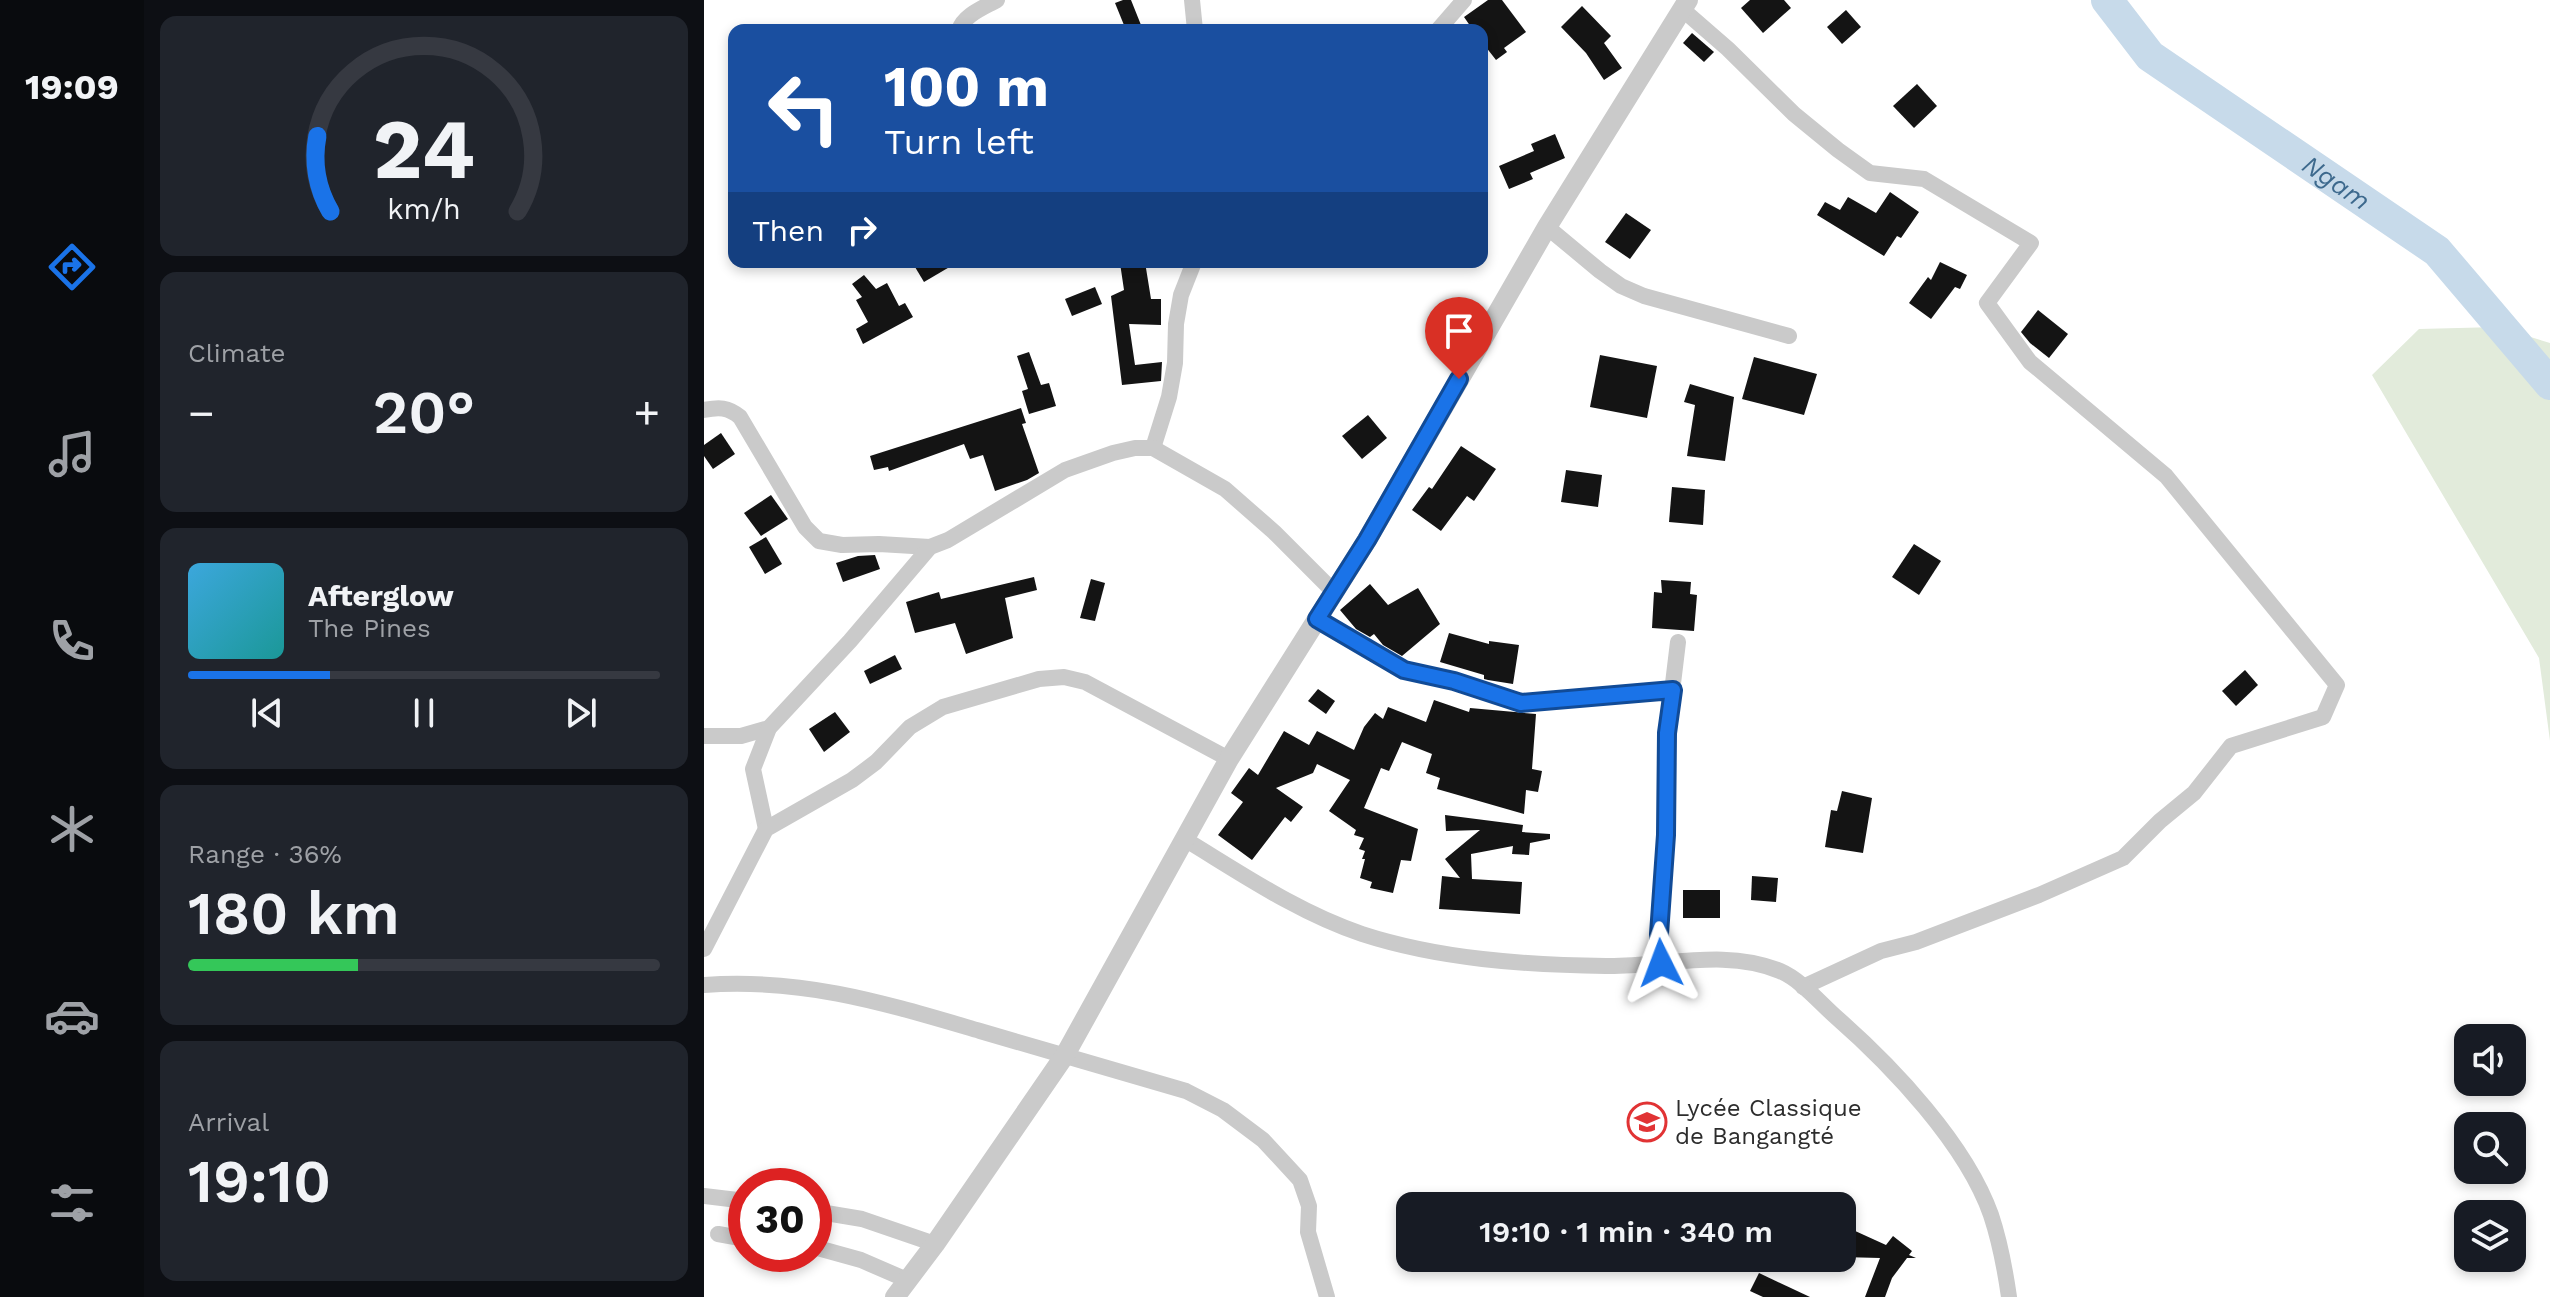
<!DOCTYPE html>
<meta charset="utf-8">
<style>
:root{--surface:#171b24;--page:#20242c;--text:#f1f3f6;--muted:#9ea1a6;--line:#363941;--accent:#1a73e8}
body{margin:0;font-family:"Work Sans",sans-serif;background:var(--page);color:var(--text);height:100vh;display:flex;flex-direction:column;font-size:30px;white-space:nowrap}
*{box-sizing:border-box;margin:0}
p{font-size:26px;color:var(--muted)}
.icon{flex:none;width:44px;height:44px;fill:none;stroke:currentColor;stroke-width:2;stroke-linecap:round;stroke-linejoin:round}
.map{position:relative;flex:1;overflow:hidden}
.side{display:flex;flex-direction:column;gap:16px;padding:16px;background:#0d0f14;width:560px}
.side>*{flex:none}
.banner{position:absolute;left:24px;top:24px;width:760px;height:244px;border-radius:16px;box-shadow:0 4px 12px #0003;background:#1a4fa0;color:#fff;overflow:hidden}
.controls{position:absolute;left:1750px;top:1024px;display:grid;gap:16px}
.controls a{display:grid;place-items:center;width:72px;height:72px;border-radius:16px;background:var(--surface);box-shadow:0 4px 12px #0003;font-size:40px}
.speed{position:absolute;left:24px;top:1168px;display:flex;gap:16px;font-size:40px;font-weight:700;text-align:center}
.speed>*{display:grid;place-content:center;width:104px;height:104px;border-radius:50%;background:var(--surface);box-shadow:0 4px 12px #0003;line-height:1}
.speed .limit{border:12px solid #d22;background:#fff;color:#111}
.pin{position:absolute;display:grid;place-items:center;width:68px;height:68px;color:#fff;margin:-82px -34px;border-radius:50% 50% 50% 0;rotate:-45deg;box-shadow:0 0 8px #0007}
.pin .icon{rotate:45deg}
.me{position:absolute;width:88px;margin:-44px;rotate:357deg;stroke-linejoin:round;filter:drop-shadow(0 0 6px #0008)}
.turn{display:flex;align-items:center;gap:28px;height:168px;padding:0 24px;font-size:36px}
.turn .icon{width:104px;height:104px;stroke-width:2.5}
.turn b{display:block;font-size:56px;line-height:68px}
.then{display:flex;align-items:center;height:76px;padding:0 24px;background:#0003;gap:16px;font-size:30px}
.big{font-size:60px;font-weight:600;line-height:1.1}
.side .tile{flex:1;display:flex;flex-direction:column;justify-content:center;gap:12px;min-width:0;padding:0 28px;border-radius:16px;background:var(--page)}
.side .dial{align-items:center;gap:0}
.dial svg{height:208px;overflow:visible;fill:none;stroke:var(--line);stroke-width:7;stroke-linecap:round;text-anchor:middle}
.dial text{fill:var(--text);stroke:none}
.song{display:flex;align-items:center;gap:24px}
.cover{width:96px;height:96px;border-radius:12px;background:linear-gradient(135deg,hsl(200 70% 55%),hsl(180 70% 35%))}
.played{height:8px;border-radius:4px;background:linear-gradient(90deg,var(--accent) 30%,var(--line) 30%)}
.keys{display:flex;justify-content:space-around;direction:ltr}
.heat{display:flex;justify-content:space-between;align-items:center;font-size:44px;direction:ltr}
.charge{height:12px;border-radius:6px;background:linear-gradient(90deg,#34c759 36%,var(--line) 0)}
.trip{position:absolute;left:692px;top:1192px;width:460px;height:80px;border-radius:16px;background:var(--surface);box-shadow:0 4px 12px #0003;font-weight:600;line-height:80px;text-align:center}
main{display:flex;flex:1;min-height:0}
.menu{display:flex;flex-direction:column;width:144px;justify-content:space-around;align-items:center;background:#090b0e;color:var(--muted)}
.menu .icon{width:56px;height:56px}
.menu .active{color:var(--accent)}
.menu b{font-size:36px;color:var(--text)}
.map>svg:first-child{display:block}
</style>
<main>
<nav class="menu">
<b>19:09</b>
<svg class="icon active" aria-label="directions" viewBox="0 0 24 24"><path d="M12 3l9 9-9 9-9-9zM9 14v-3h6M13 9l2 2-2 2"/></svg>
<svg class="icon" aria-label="music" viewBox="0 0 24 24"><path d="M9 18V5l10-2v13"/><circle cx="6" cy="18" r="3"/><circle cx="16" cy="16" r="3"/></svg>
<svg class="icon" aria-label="phone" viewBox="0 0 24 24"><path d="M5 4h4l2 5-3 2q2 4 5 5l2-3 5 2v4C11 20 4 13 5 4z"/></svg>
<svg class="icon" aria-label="climate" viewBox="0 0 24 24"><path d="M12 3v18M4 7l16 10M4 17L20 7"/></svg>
<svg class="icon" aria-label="car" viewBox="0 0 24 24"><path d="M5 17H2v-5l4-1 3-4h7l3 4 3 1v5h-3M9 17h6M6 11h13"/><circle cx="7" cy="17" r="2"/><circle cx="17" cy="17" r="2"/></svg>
<svg class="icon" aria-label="filters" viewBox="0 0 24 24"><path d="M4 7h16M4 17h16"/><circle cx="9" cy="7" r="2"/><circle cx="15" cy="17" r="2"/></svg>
</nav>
<section class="side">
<div class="tile dial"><svg viewBox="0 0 100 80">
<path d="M14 69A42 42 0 1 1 86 69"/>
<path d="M14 69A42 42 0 0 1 9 40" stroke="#1a73e8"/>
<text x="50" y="56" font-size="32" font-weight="700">24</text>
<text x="50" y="72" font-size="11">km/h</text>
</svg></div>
<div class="tile"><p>Climate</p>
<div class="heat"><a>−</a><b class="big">20°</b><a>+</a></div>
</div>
<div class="tile">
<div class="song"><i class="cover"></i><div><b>Afterglow</b><p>The Pines</p></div></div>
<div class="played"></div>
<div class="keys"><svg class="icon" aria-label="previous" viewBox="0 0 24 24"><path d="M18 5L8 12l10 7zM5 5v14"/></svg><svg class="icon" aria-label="pause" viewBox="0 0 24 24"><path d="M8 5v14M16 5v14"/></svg><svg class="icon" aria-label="next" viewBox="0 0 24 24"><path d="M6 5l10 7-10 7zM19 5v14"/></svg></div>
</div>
<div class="tile"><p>Range · 36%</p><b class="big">180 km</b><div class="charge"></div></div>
<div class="tile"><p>Arrival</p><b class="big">19:10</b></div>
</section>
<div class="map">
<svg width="1846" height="1297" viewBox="0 0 1846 1297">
<rect width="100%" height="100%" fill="#fff"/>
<!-- green -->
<path fill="#e2ebdb" d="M1794 327 1846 343V741L1835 658 1668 375 1715 329Z"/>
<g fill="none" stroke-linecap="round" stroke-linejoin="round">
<!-- river -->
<path stroke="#c7daea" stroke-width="32" id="s1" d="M1403 0 1446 56 1733 251 1846 384"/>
</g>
<!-- building -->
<g fill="#141414">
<path d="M419 0H427L439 30H422L411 3Z"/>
<path d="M784 0H798L822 32 800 48 803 52 792 60 778 42V30H769L760 17Z"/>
<path d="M1046 0H1080L1087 8 1059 33 1037 8Z"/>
<path d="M878 6 907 36 900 43 918 68 900 80 882 53 857 27Z"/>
<path d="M1142 10 1157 27 1138 44 1123 27Z"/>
<path d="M988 33 1010 52 1000 62 979 43Z"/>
<path d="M1213 84 1233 106 1210 128 1189 106Z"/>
<path d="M851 134 861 158 826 173 829 179 805 189 795 166 830 151 827 144Z"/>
<path d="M1186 192 1215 212 1197 238 1193 236 1180 256 1113 215 1121 202 1136 210 1144 197 1172 213Z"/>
<path d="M922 213 947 230 926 259 901 242Z"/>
<path d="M208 262H254L220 282Z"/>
<path d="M441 262 447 299H457V325L425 324 431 365 458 362 457 381 418 385 407 296 420 290 416 263Z"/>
<path d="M1236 262 1263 275 1256 289 1251 287 1227 319 1205 303 1224 277 1227 280Z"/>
<path d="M160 275 172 289 183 283 195 306 201 303 209 317 159 344 152 329 164 322 152 300 158 297 148 284Z"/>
<path d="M391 287 398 304 368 316 361 299Z"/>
<path d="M1334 310 1364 334 1345 358 1326 343 1317 332Z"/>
<path d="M325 352 337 385 345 383 352 406 325 414 318 391 324 389 313 356Z"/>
<path d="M896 355 953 366 943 418 886 407Z"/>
<path d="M1050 357 1113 374 1100 415 1038 399Z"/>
<path d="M986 384 1030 397 1021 461 983 456 991 405 980 402Z"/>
<path d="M317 408 322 423 318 424 335 473 323 480 291 491 279 455 266 459 260 444 185 471 184 467 170 470 166 456Z"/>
<path d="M664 415 683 438 658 459 638 436Z"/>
<path d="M17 433 31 454 9 469 0 456V445Z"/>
<path d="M757 446 792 469 770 501 763 496 737 531 708 510 725 487 728 489Z"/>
<path d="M862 470 898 475 894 507 857 502Z"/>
<path d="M968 487 1001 490 999 525 965 522Z"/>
<path d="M67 495 84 519 57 536 40 513Z"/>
<path d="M62 537 78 564 61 574 45 547Z"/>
<path d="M1210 544 1237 561 1215 595 1188 577Z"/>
<path d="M171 555 176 569 139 582 132 563 154 556Z"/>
<path d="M330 577 333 590 301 598 309 638 262 654 251 623 211 633 202 602 235 592 237 599Z"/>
<path d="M387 579 401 583 391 621 376 618Z"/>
<path d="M957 580 987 582 986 594 993 595 990 631 948 628 950 592 958 593Z"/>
<path d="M666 584 684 605 714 588 736 624 698 656 679 645 670 634 666 637 652 629 636 610Z"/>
<path d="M745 633 785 644V641L815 645 809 684 784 680 780 679V675L736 662Z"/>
<path d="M191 655 198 669 166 684 160 671Z"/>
<path d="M1541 670 1554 685 1532 706 1518 691Z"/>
<path d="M614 689 631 701 622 714 604 701Z"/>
<path d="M730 700 765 712 766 708 832 714 828 769 838 771 834 792 822 790 820 814 733 789 736 778 722 773 728 754 698 742 685 771 677 768 660 808 714 829 707 861 697 860 689 893 666 888 668 882 656 878 661 859H658L661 851 655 849 660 838 650 835 652 830 625 811 646 780 613 764 609 773 572 788 599 807 587 822 581 817 548 860 514 835 539 802 527 793 545 768 554 775 580 731 605 745 613 731 650 750 660 727 671 713 679 719 684 707 722 722Z"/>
<path d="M131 712 146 732 120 752 105 729Z"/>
<path d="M1138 791 1168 798 1159 853 1121 847 1127 810 1133 811Z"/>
<path d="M741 815 819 825 818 832 846 834V839L826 843 825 855 808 854 809 846 767 854 768 879 818 882 816 914 735 909 738 876 756 878 741 859 776 830 742 831Z"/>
<path d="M1048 876 1074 878 1072 902 1047 900Z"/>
<rect x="979" y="890" width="37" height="28"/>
<path d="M1138 1225 1182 1245 1189 1236 1208 1251 1205 1255 1212 1258H1203L1188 1278 1181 1297H1161L1176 1258 1138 1257Z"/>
<path d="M1055 1273 1106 1297H1059L1046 1291Z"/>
</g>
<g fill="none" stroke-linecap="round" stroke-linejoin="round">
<!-- minor -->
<g stroke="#cacaca" stroke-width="16">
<path d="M488 0 491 30"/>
<path d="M978 9 1024 49 1090 114 1134 150 1166 173 1220 179 1327 243 1283 303 1326 362 1462 476 1633 685 1619 717 1527 746 1490 793 1456 821 1419 858 1335 895 1212 942 1177 951 1099 987"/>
<path d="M255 30C260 15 279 8 293 0"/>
<path d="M734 30 760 0"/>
<path d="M843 227 896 271 917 286 940 296 1085 336"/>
<path d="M0 410C15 407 24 407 36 417L101 527 115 541 138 545 175 544 226 547"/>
<path d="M449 448 465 397 471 363 472 324 477 295 490 262"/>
<path d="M613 619 700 670 750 681 817 703 969 690"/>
<path d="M0 736H37L65 728"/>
<path d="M62 829 49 769 65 728 146 641 226 547 244 540 361 470 409 453 431 448H449L521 489 570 532 630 592"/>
<path d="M482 840C538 874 595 913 658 934 735 959 821 965 902 966 960 967 1021 948 1076 971 1097 980 1115 1002 1132 1017 1188 1066 1262 1144 1287 1215 1296 1242 1301 1269 1305 1297"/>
<path d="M0 949 62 829 148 780 172 762 206 727 239 707 335 679 360 677 381 682 525 759"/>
<path d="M957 963 955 934 962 835 963 733 974 642"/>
<path d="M0 985C101 978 180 1003 276 1031 345 1051 413 1071 482 1091L519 1110 559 1140 596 1180 605 1206 604 1232 623 1297"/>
<path d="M0 1196 42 1201"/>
<path d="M110 1211 158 1219 231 1244"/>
<path d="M14 1234 42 1239"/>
<path d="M110 1247 157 1260 203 1280"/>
</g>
<!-- tertiary -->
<path stroke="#cacaca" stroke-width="20" d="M191 1297 231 1244 361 1055 525 759 663 540 843 227 984 0"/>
</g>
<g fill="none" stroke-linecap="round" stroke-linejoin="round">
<!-- route casing -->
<g stroke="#114b97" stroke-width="20">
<path id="route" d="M755 379 663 540 613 619 700 670 750 681 817 703 969 690 963 733 962 835 955 934 957 963"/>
</g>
<!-- route -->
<use href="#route" stroke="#1a73e8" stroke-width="14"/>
</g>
<!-- icons -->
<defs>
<g id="school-ring" transform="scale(2)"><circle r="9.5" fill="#fff" stroke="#e13334" stroke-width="1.5"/><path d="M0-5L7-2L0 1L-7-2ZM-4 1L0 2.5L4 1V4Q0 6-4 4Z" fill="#e13334"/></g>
</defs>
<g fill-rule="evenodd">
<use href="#school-ring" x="943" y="1122"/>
</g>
<g text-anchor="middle" stroke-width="8" stroke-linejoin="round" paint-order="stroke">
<!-- poi labels -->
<g font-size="24" fill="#2d2d2d" stroke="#fff" text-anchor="start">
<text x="971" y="1116">Lycée Classique<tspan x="971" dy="28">de Bangangté</tspan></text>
</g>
<!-- water labels -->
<g font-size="26" font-style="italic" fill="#3d698d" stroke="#fff">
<text dy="9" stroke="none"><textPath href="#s1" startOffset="296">Ngam</textPath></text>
</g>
</g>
</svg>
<div class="controls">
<a><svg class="icon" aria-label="sound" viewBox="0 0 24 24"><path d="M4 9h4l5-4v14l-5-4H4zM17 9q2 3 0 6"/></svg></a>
<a><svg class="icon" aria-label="search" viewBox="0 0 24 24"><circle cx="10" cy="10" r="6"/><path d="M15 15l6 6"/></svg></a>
<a><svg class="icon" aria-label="layers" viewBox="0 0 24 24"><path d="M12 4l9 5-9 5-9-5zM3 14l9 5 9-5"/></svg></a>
</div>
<div class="speed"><div class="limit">30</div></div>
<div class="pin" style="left:755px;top:379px;background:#d93025"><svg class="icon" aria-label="arrive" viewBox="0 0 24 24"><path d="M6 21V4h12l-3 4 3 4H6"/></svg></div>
<svg class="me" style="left:957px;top:963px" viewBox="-20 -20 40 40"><path d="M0-17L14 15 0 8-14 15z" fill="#1a73e8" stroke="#fff" stroke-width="4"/></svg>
<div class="trip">19:10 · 1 min · 340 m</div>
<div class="banner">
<div class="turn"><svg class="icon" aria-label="left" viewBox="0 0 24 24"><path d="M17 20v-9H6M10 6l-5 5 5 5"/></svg><div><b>100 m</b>Turn left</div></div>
<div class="then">Then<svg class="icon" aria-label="right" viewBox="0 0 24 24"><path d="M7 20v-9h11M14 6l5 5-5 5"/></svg></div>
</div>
</div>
</main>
